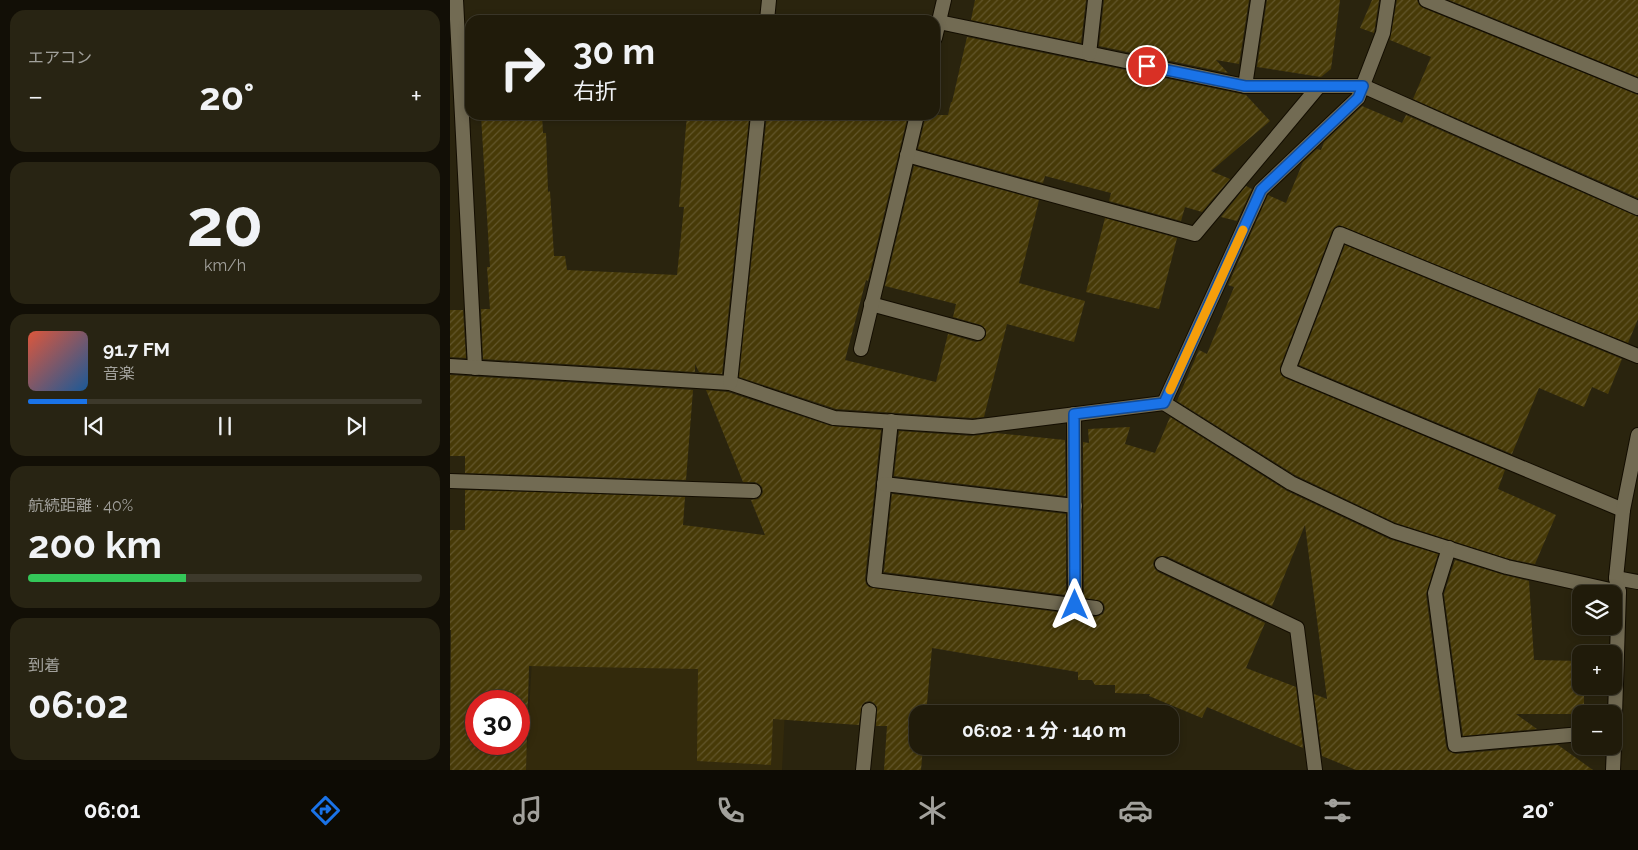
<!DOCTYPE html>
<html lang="ja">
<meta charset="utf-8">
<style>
:root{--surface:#201b0a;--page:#282413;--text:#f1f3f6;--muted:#a2a19c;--line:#3d392b;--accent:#1a73e8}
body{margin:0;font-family:Raleway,"Noto Sans JP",sans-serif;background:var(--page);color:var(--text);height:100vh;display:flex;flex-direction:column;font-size:19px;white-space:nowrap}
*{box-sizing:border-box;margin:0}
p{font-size:16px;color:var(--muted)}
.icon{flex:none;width:28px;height:28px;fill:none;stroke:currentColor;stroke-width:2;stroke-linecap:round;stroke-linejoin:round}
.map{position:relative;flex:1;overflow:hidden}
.details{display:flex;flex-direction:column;gap:10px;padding:10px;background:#120f06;width:450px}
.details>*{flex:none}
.top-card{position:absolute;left:15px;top:15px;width:475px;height:105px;border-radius:15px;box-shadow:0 2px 8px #0003,0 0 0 1px var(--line);background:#201b0a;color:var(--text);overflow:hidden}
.tools{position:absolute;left:1122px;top:585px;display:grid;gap:10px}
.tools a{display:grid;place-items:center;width:50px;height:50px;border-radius:10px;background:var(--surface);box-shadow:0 2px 8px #0003,0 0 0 1px var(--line);font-size:25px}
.speed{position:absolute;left:15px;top:690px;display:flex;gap:10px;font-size:25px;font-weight:700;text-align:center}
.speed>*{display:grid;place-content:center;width:65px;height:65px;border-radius:50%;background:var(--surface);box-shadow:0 2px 8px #0003,0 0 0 1px var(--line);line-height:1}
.speed .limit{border:8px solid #d22;background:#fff;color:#111}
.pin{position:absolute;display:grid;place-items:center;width:42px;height:42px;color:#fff;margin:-21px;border:2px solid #fff;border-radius:50%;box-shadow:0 1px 5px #0007}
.me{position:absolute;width:55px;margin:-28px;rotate:0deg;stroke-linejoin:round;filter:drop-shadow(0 0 4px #0008)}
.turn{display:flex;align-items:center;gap:18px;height:105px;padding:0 25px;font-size:22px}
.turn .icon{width:65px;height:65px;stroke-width:2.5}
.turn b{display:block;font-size:35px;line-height:42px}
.big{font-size:38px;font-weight:700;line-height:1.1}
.details .tile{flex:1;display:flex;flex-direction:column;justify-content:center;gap:8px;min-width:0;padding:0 18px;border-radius:15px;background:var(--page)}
.details .dial{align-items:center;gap:0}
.dial b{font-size:65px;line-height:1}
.song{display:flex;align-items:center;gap:15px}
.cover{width:60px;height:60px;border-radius:8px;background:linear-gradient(135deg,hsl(10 70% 55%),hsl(210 70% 35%))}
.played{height:5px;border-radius:2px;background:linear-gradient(90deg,var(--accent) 15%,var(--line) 15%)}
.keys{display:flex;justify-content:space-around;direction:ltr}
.heat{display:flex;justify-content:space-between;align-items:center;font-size:28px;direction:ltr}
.charge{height:8px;border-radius:4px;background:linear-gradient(90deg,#34c759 40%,var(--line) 0)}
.trip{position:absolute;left:459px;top:705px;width:270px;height:50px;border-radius:15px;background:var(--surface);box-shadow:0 2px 8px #0003,0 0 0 1px var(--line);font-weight:700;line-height:50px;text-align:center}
.tab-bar{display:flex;height:80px;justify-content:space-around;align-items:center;background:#0d0b04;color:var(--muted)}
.tab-bar .icon{width:35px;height:35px}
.tab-bar .current{color:var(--accent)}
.tab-bar b{font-size:22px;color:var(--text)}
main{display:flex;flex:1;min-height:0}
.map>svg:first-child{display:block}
</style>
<main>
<section class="details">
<div class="tile"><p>エアコン</p>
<div class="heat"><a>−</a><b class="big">20°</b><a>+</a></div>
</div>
<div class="tile dial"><b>20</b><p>km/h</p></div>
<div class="tile">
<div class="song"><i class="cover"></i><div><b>91.7 FM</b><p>音楽</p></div></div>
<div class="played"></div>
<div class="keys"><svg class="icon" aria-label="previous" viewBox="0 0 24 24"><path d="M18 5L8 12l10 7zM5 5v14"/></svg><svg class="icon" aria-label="pause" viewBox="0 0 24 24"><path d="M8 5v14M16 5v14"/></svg><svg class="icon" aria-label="next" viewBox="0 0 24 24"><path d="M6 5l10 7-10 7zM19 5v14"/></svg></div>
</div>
<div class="tile"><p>航続距離 · 40%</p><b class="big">200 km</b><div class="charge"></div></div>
<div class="tile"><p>到着</p><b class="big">06:02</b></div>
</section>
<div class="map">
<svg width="1188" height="770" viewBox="0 0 1188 770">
<defs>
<pattern id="building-hatch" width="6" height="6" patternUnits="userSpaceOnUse" patternTransform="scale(1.25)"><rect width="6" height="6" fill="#473a07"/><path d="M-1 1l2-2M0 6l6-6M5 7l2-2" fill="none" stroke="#62562b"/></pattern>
</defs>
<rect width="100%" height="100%" fill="#2a240e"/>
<!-- built -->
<path fill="#332a0c" d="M87 569 341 591 332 770H55L57 750 77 749Z"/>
<!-- building -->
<g fill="url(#building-hatch)" fill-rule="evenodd">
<path d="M525 0H636L631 43 521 20Z"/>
<path d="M654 0H799L789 64 766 60 778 73 649 46Z"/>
<path d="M817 0H890L881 69 871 77 807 67Z"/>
<path d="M922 0H929L924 33 910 28Z"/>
<path d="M947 0H967L969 5 973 8 1188 95V198L963 99 981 57 940 40Z"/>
<path d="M999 0H1188V77Z"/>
<path d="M517 37 796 95 820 121 761 171 780 179 752 212 735 207 731 221 659 201 661 193 595 176 593 183 468 149 476 115H498L501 102H502Z"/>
<path d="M912 106 952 123 956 115 1188 217V319L1178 343 889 225 885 227 882 231 830 367 831 375 835 378 1055 470 1048 489 1106 515 1085 564 1059 559 946 523 845 475 727 401 749 350 757 354 784 287 778 285 818 195 836 203 853 162 867 149 871 150 874 142Z"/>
<path d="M31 115H92L93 133H96L98 192 100 191 104 256H115L117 270 227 275 234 207H229L237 115H271L299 118 272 374 249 372 245 364V372L33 359 31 309H40L37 267H40Z"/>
<path d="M317 115H458L418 281 416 280 395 360 486 382 498 334 526 342 531 341 536 336V330L531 325 503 317 506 304 435 286 464 166 589 200 569 283 635 301 624 342 557 324 534 417 523 418 386 409 289 377Z"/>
<path d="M796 186 802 189 787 221 771 217Z"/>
<path d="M655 218 727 238 709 309 636 292Z"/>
<path d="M895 245 1172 359 1158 394 1142 387 1134 407 1089 388 1062 454 849 365Z"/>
<path d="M0 310H13L16 358 0 357Z"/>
<path d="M0 375 243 390 236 480 15 473V456H0Z"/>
<path d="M256 390 278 392 381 426 431 430 415 579 416 584 419 587 645 617 653 614 655 609 654 604 651 601 634 598 633 442 639 443 638 429 680 427 675 444 705 453 720 417 837 491 939 539 988 554 976 594 996 746 998 751 1006 754 1108 745 1143 770H906L872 756 864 694 877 699 855 525 822 606 716 556 707 557 704 560 703 564 705 569 708 572 815 623 796 668 846 687 853 748 757 707 752 718 699 696 700 694 665 693V685H645L642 680H628V672L482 648 476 714H468V746H473L471 770H434L437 726H426L427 707 424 703 420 701 415 702 412 705 409 725 323 719 321 765 247 761 248 669 79 666 76 770H0L1 630H0V530H15V490L235 497 233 525 315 535 301 500 308 499 311 496 313 492 312 487 309 484 305 482H293ZM26 701H69V744H26Z"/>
<path d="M449 431 522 436 545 433 615 440 616 496 444 476Z"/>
<path d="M442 494 616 514V595L434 572Z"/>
<path d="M1005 560 1054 575 1079 581 1084 660 1131 661V686H1134V714H1066L1087 729 1013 736 994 594Z"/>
</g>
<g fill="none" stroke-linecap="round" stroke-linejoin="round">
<!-- service casing -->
<g stroke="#130d00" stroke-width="16">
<g id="service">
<path d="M6 0 25 368"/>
<path d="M457 155 745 234 869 86"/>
<path d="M421 304 528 333"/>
<path d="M413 770 419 710"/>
</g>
</g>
<!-- minor casing -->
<g stroke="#130d00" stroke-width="16">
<g id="minor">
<path d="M938 0 933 33 908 98 811 190 714 403 841 483 943 531 1057 567 1169 592"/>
<path d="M976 0 1188 86"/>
<path d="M317 20 319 0"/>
<path d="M489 22 795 86H913L1188 208"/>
<path d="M485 38 494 0"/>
<path d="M639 54 645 0"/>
<path d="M795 86 808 0"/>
<path d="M411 349 467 115"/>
<path d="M0 366 280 383 384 418 523 427 714 403"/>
<path d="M280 383 308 115"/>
<path d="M624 414 625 605"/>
<path d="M441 421 424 580 646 608"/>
<path d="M0 481 304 491"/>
<path d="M434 484 625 506"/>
<path d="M1173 510 838 370 890 234 1188 356"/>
<path d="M999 548 985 593 1005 745 1131 734"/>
<path d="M712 564 847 628 865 770"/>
<path d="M1166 578 1188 582"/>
<path d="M1164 745 1169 592 1166 578 1173 510 1188 435"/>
<path d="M1163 770 1164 746"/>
</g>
</g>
<!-- service -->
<use href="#service" stroke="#726b53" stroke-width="14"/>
<!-- minor -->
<use href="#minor" stroke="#726b53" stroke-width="14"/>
</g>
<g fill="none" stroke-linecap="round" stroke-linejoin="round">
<!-- route casing -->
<g stroke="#114b97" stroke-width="12">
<path id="route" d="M625 605 624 414 714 403 811 190 908 98 913 86H795L697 66"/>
</g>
<!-- route -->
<use href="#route" stroke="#1a73e8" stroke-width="9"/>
<!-- slow -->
<path stroke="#f59e0b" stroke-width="9" d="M720 390 793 230"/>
</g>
</svg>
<div class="tools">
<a><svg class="icon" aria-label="layers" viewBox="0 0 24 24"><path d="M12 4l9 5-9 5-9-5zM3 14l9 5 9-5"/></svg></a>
<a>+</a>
<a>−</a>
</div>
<div class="speed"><div class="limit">30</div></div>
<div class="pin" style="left:697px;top:66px;background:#d93025"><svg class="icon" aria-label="arrive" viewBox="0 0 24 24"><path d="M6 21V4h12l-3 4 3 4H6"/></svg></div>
<svg class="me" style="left:625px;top:605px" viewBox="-20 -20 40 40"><path d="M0-17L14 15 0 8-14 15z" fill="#1a73e8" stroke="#fff" stroke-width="4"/></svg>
<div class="trip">06:02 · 1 分 · 140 m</div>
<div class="top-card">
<div class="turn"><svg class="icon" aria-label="right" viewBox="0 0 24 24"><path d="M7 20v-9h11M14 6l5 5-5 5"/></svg><div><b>30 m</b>右折</div></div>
</div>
</div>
</main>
<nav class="tab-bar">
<b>06:01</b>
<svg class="icon current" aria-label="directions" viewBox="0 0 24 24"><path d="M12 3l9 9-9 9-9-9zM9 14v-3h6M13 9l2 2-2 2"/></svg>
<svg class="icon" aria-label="music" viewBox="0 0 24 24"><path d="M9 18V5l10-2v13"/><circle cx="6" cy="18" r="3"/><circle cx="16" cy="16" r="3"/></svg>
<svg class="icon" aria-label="phone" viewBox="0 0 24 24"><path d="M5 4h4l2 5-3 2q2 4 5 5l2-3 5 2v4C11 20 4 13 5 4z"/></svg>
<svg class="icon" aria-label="climate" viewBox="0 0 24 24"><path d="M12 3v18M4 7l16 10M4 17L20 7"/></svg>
<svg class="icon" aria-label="car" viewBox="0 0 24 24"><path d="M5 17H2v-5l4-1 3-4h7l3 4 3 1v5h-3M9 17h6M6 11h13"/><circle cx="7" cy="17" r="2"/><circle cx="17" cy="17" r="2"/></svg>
<svg class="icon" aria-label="filters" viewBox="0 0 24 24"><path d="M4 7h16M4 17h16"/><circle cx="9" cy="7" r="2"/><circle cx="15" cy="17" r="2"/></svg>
<b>20°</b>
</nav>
